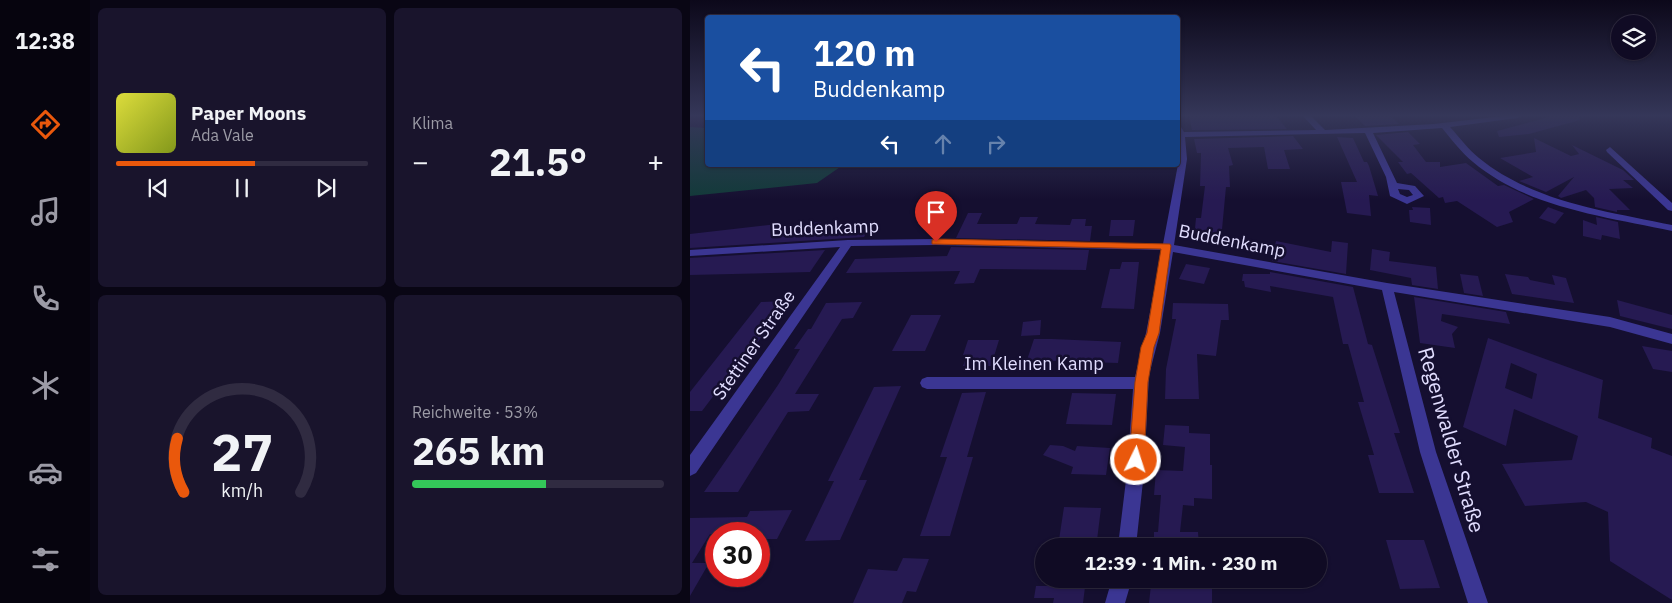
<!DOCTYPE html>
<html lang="de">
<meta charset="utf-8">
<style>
:root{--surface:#100b24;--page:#19142c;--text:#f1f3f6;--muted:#9c9ba6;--line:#302b41;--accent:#ea580c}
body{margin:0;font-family:"IBM Plex Sans",sans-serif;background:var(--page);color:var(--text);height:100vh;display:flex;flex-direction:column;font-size:19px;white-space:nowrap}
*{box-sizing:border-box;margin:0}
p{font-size:16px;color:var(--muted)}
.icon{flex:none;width:28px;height:28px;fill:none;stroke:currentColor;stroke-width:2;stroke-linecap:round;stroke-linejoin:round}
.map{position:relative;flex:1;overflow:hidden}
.side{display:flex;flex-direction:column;gap:8px;padding:8px;background:#090614;width:600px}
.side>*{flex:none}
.guide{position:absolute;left:15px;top:15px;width:475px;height:152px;border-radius:5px;box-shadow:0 1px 4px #0004,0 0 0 1px var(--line);background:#1a4fa0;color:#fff;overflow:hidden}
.controls{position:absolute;left:921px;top:15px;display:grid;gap:10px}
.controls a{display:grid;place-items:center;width:45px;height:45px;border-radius:50%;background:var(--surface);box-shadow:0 1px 4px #0004,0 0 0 1px var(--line);font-size:25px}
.speed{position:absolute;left:15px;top:522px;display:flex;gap:10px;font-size:25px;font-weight:700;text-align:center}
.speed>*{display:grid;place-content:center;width:65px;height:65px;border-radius:50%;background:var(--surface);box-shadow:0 1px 4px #0004,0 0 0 1px var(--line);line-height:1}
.speed .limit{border:8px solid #d22;background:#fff;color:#111}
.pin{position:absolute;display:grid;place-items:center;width:42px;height:42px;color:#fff;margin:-51px -21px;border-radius:50% 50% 50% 0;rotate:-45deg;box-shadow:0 0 5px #0007}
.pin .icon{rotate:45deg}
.me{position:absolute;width:55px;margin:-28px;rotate:4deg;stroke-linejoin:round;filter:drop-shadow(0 0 4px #0008)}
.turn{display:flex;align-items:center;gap:18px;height:105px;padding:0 25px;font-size:22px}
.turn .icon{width:65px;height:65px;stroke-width:2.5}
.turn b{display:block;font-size:35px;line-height:42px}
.lanes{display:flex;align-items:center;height:48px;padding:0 25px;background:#0003;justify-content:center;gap:25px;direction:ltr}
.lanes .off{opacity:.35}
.big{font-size:38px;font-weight:800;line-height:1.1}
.side .tile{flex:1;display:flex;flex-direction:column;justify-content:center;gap:8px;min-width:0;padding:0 18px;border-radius:8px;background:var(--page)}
.side .dial{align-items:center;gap:0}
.dial svg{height:130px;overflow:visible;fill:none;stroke:var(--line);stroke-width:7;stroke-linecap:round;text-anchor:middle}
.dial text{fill:var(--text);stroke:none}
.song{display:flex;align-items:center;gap:15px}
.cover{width:60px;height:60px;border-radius:8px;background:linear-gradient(135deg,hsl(60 70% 55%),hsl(70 70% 35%))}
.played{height:5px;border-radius:2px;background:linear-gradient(90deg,var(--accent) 55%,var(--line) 55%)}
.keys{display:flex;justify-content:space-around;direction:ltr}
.heat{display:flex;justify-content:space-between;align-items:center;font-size:28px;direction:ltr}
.charge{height:8px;border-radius:4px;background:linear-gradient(90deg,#34c759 53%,var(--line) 0)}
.side .tiles{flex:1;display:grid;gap:8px;grid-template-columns:repeat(2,1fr)}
.trip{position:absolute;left:345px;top:538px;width:292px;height:50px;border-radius:25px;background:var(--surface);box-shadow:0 1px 4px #0004,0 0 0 1px var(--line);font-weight:800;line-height:50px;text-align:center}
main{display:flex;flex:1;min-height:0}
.tab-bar{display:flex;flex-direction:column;width:90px;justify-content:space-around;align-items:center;background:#06040e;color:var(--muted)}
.tab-bar .icon{width:35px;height:35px}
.tab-bar .on{color:var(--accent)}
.tab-bar b{font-size:22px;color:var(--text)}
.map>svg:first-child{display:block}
</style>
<main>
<nav class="tab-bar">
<b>12:38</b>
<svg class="icon on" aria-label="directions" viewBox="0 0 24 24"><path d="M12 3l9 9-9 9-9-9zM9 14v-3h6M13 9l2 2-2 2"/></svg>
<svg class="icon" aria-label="music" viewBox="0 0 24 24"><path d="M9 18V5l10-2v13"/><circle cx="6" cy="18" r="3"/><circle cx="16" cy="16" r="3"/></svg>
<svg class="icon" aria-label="phone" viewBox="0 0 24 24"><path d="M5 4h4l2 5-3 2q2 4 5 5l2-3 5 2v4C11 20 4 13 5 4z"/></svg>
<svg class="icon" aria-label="climate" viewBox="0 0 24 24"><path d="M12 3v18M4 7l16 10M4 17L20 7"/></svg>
<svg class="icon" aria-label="car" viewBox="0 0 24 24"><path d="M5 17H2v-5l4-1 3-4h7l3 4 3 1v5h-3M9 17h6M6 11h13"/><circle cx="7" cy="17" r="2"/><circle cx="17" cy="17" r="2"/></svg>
<svg class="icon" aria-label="filters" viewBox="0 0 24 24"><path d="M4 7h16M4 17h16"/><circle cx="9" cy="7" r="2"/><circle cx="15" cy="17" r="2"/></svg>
</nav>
<section class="side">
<div class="tiles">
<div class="tile">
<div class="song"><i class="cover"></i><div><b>Paper Moons</b><p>Ada Vale</p></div></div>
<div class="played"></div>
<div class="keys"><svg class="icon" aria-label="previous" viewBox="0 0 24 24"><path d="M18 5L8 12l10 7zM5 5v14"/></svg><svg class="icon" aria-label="pause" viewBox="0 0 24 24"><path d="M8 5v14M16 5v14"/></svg><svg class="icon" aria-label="next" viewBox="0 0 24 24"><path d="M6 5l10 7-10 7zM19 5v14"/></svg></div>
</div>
<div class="tile"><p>Klima</p>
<div class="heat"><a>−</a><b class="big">21.5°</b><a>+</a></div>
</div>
<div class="tile dial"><svg viewBox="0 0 100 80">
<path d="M14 69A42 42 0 1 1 86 69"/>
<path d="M14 69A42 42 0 0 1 10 36" stroke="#ea580c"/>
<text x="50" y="56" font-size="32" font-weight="700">27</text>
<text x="50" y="72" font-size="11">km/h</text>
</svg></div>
<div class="tile"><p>Reichweite · 53%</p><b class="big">265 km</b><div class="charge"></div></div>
</div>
</section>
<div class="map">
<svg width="982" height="603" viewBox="0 0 982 603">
<rect width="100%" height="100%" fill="#150f30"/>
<!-- green -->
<path fill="#123a39" d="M0 127 17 128 18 165H153L127 183 0 196Z"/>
<!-- building -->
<g fill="#261a52" fill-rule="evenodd">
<path d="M499 116H586L597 129 502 130Z"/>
<path d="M665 116H700L709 124 675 126Z"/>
<path d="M863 116H889L890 120 839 134 809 137 807 131Z"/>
<path d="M718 132 730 144 723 145 736 162H750V167L776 163 808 186 814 185 844 199 819 212 823 222 807 227 767 201 755 203 753 197 749 198 721 173 717 174 708 162H713L686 135Z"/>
<path d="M603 136 613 149 594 150 600 169H578L574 147 538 148 543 165 539 166 540 187H536L531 240 504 239 506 218H511L515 186H510L511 153H507L504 139Z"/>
<path d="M647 137 663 138 674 162H677L679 166 688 196 679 195 681 216 657 213 651 182H667Z"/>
<path d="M844 138 881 156 889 154 882 145 933 170 944 180H933L943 188 919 189 940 210H927V212L905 207 904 198 896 190 871 198 868 196 884 177 856 192 829 181 843 177 810 158 846 152Z"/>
<path d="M722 207 740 208 741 225 720 222 719 210H723Z"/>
<path d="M858 207 874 213 865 224 849 218Z"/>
<path d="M278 213H292L287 224H327L330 217H348L345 224 380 225 382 219H396L395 226H402L400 241 266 238Z"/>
<path d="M906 217 928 222 930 239 912 235 911 240 893 236V220L907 225Z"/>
<path d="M421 220H445L443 236H419Z"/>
<path d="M131 222 130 225 139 224 138 226 181 224 174 237 0 248V234L88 224 85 228 116 226 118 223Z"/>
<path d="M586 241 641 252 642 241 658 243 656 274 582 261Z"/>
<path d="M261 247 399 250 396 270 290 269 284 283 264 284 270 271 156 273 165 259 257 256Z"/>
<path d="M682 249 700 252 699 261 746 267 748 289 722 285 721 278 680 270Z"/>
<path d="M135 250 120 272 0 275V258Z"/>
<path d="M432 262H449L444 309 411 308 420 269H430Z"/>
<path d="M496 264 520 268 514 284 489 279Z"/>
<path d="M580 272 663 287 678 344 682 345 710 433H704L724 493H689L678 455H684L668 402H674L658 344H653L643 297 580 286 581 292 555 287 554 281H552L553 274H580Z"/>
<path d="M770 274 788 276 793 296 774 293Z"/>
<path d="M815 274 838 277 840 280 865 285 862 275 876 278 884 303 822 294Z"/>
<path d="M724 297 816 312 820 324 752 314 751 321 768 327 762 334 765 348 730 343Z"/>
<path d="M927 300 982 315V329L930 316Z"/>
<path d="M96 301 63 349H59L12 411H0V392L71 302Z"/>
<path d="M172 302 163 318 152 319 105 394H129L119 411 98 412 48 492H14L88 385 110 349H104L118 329H121L136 303Z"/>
<path d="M483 303 538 304 539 320H531L526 356 507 354 509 399H475L476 369 486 319H482Z"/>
<path d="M221 315H251L235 351H202Z"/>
<path d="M351 320 350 335 331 336 333 322Z"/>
<path d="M798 338 913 380 908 418 962 438 961 448 982 456V600L920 561 918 512 896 502 835 506 812 464 882 460 888 436 824 409 816 446 773 427ZM821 363 847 374 842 399 815 388Z"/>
<path d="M344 339H362L431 342 428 363 337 360Z"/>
<path d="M278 340H309L301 366H273L277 355H273Z"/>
<path d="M952 346 982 351V372L963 369Z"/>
<path d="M211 386 169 480H177L150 540 115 541 144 481H138L184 387Z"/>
<path d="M296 392 277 457H283L260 536H230L257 457H250L272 393Z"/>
<path d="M382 393 426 394 422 425 376 424Z"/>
<path d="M475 425 499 426V433L520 434V465H522V499L504 498V506L493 505 490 532H508L509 546H464V532H468L471 495H464L466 470 493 471 495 447 473 445Z"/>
<path d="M360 445 373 446 385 451 387 446 420 448 416 475 381 474 383 467 353 455Z"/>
<path d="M374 507 411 508 407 540H369Z"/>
<path d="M102 510 87 539H69V534H20L2 563H19L0 596V518L57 517 60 511Z"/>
<path d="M696 540H734L750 588 710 589Z"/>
<path d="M213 558 239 559 226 592 217 591 212 603H163L178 569 207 571Z"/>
<path d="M369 579H396L393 603H363L364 598H344L346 586H368Z"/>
<path d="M461 585 522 588V603H459Z"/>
</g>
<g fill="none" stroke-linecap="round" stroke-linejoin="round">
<!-- minor -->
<g fill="#3b3693" fill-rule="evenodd">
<path d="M613 116H621L635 130 744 124 813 116H831L827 118 760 127C770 138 778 149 789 158 843 202 916 211 982 225V231C914 216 838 208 783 162 771 152 762 140 752 128L683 133 707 183 725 186 734 196 717 204 700 196 696 177 675 133 495 137 497 159 484 245 697 283 920 317 982 334V344L920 327 704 292 746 452 798 603H778L730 452 692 290 483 252 470 333 459 375 454 472 446 546H428L437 472 443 389H237L232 387 230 383 232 379 237 377H445L456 333 472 250 246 245 161 246 6 473 0 476V455L150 247 0 256V250L158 240 246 239 473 244 489 159 488 127H491L494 132 626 130ZM708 189 719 190 723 195 717 197 710 194Z"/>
<path d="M920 147 982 203V211L978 210 917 152 916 150Z"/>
<path d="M422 579H442L435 603H415Z"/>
</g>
</g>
<!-- sky -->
<linearGradient id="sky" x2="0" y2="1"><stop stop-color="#0c081a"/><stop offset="0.58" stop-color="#353759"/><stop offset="1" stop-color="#353759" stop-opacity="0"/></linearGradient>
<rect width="982" height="200" fill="url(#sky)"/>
<!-- route -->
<path fill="#ea580c" stroke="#983908" d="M246 239 480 244 481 246 469 333 464 347 458 382 454 460 451 465 446 467 441 465 439 460 445 382 451 347 457 333 471 249 242 244V240Z"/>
<g text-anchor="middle" stroke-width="5" stroke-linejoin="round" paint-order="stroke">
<!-- street labels -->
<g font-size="18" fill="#e2deff" stroke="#150f30">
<text transform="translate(135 228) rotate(-2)" y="6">Buddenkamp</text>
<text transform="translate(542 241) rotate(11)" y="6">Buddenkamp</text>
<text transform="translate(64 345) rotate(-55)" y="6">Stettiner Straße</text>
<text x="344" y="370">Im Kleinen Kamp</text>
</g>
<!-- near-street labels -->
<g font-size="21" fill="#e2deff" stroke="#150f30">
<text transform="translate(761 440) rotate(74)" y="7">Regenwalder Straße</text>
</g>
</g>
</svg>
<div class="controls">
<a><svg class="icon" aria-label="layers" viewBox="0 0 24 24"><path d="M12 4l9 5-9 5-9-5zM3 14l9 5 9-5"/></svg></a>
</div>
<div class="speed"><div class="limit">30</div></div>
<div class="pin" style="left:246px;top:242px;background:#d93025"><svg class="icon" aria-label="arrive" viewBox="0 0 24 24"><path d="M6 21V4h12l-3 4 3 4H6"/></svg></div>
<svg class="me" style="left:446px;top:460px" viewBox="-20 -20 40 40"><circle r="17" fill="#ea580c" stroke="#fff" stroke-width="3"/><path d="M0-11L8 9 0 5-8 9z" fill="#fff"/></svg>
<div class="trip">12:39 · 1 Min. · 230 m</div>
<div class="guide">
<div class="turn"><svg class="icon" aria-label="left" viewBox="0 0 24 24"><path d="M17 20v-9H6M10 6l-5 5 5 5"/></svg><div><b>120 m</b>Buddenkamp</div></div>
<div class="lanes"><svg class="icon" aria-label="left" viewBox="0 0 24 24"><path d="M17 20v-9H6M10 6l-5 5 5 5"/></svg><svg class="icon off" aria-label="ahead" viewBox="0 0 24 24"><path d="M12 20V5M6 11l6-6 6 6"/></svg><svg class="icon off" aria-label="right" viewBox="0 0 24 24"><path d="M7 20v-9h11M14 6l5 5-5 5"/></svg></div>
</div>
</div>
</main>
